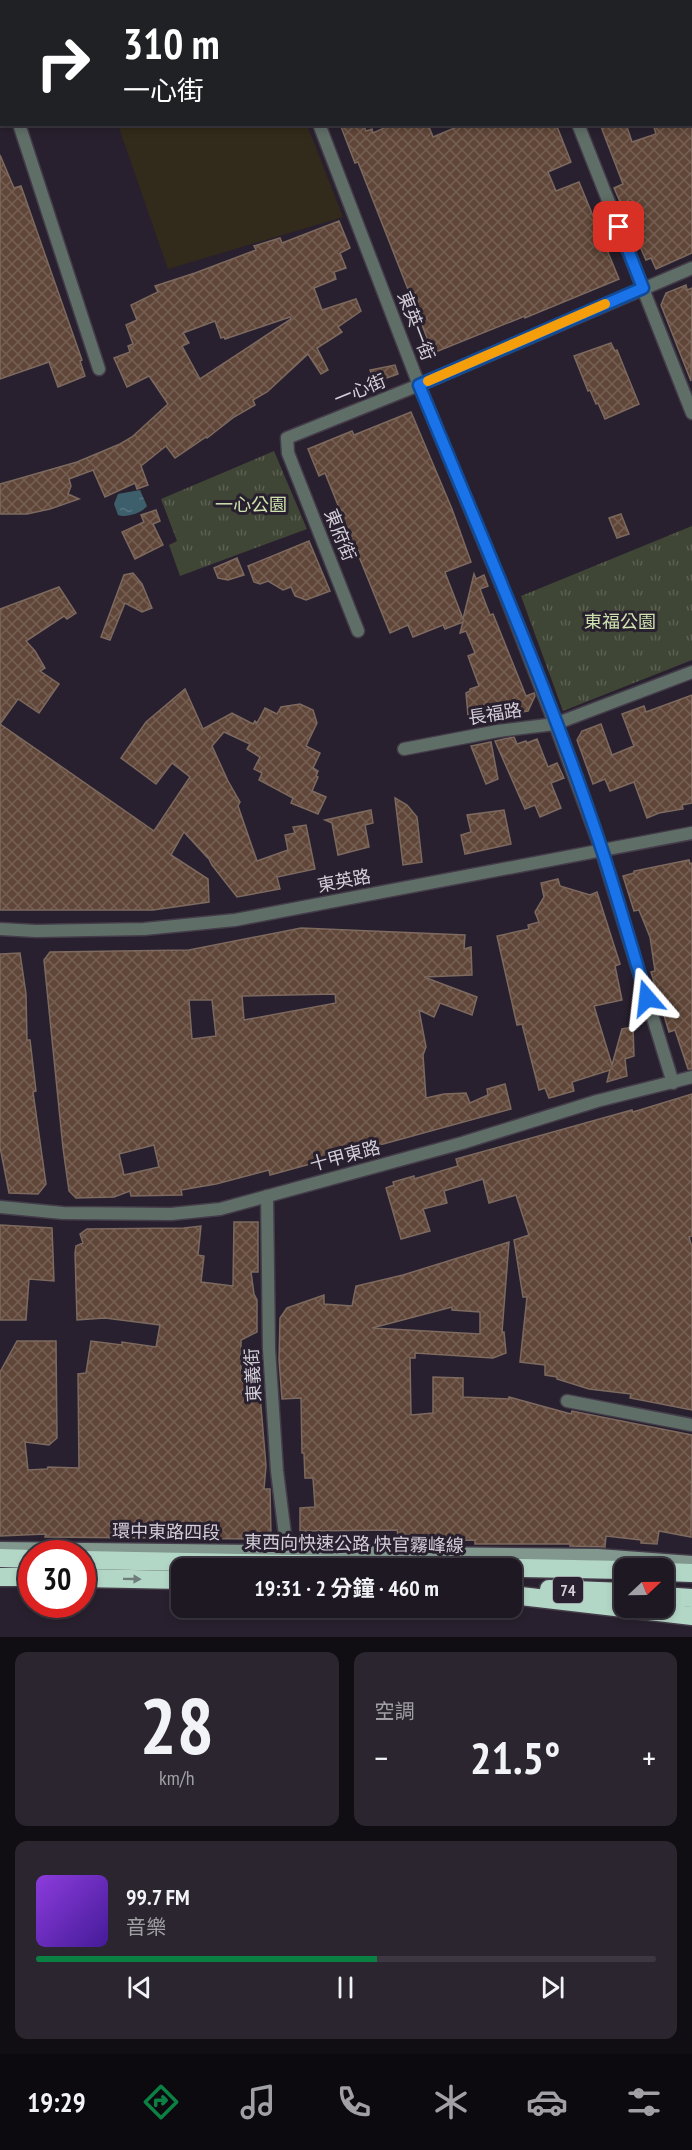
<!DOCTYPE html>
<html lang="zh-TW">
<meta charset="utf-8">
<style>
:root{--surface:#1e1822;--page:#2b252f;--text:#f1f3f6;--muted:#a1a0a5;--line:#3c3740;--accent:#0b8043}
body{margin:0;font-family:"PT Sans Narrow","Noto Sans TC",sans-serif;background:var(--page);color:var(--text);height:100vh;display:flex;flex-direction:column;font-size:22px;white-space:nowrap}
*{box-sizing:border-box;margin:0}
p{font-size:20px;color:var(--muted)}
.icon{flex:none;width:33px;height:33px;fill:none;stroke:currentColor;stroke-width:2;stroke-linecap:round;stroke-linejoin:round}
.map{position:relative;height:1637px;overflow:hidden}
.drawer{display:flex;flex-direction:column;gap:15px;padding:15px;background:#100d13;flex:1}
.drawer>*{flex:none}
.hud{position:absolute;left:0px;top:0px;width:693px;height:126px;box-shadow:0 3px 9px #0003,0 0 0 2px var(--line);background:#202124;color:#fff;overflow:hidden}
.needle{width:39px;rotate:68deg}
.tools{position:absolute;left:614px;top:1558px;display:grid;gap:12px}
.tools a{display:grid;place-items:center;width:60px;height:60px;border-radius:12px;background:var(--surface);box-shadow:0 3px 9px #0003,0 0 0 2px var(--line);font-size:30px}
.speed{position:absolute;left:18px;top:1540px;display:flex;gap:12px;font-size:30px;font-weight:700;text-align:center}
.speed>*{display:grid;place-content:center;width:78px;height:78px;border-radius:50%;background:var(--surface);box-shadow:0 3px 9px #0003,0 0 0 2px var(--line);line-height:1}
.speed .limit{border:9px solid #d22;background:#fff;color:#111}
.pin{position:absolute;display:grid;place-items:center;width:51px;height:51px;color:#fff;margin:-26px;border-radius:12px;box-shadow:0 3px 9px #0006}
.me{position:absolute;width:66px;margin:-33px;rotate:343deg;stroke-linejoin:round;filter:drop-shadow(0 0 4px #0008)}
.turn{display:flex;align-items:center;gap:21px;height:126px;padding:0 24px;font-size:27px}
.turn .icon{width:78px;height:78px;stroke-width:2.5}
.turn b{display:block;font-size:42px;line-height:51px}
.big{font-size:45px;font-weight:700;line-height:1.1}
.drawer .card{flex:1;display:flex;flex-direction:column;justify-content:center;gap:9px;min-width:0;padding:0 21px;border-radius:12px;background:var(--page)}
.drawer .dial{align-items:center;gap:0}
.dial b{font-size:78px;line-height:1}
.song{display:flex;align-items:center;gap:18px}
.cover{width:72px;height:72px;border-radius:9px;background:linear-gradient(135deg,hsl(270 70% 55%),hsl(260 70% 35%))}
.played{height:6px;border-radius:3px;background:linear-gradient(90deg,var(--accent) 55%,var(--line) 55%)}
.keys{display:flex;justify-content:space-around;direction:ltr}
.heat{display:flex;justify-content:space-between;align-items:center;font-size:33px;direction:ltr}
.drawer .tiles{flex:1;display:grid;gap:15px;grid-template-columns:1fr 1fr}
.card:last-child{grid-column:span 2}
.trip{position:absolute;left:171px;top:1558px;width:351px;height:60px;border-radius:12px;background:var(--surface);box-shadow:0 3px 9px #0003,0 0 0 2px var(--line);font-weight:700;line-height:60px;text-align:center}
.tab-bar{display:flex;height:96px;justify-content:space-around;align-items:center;background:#0c0a0e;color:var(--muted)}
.tab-bar .icon{width:42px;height:42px}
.tab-bar .on{color:var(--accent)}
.tab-bar b{font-size:27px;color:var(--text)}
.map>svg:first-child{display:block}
</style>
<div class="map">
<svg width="692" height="1637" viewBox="0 0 692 1637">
<defs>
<pattern id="grass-tufts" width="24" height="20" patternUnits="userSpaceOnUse" patternTransform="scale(1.5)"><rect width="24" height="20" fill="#404636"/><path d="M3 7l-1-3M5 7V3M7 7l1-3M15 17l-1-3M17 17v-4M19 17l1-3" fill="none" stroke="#5b6052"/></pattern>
<pattern id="water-ripples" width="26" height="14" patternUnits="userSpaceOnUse" patternTransform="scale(1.5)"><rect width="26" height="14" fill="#3d5e6b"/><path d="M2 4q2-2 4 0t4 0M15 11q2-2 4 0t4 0" fill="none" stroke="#587480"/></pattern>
<pattern id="building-cross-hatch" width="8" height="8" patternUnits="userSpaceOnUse" patternTransform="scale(1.5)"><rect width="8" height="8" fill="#604638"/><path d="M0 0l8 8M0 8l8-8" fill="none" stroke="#766054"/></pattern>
</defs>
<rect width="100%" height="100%" fill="#28202e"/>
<!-- commercial -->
<path fill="#322a1a" d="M118 125H307L343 217 168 269Z"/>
<!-- grass -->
<g fill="url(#grass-tufts)">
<path d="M274 451 307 529 180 576 169 545 177 541 161 499Z"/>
<path d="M692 526V660L563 711 521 596Z"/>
</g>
<!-- water -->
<path fill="url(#water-ripples)" d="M140 490 147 506C142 513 126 518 118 515L114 504 118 494Z"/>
<!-- building -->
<g fill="url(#building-cross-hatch)" stroke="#7c695f" stroke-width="1.5" fill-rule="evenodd">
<path d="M340 124H363L366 131 372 129 373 133 393 124H428L433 137 464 124H556L571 162 548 172 556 191 579 182 619 279 525 318V316L433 353 358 162 355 163Z"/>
<path d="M600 124H626L632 142 656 134 653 124H692V253L656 269 651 258 646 260 614 188 623 184Z"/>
<path d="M0 155 14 188 21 186 82 360 80 361 85 376 58 387 49 362 0 379Z"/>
<path d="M339 221 350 248 340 253 346 268 334 272 336 279 314 288 322 310 356 299 361 311 338 327 342 332 317 348 328 370 321 374 308 354 267 392 253 400 255 405 234 417 207 438 206 437 175 458 166 446 141 466 148 485 137 489 135 483 105 497 93 470 69 479 71 486 68 494 79 499 50 509 27 514H0V484L77 462 120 444 132 437 168 404 149 376 127 387 114 358 130 352 128 346 133 344 126 325 137 320 131 305 158 292 155 286 195 273 256 250 254 246 280 238 282 243ZM290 317 291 319 200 379 182 346 189 343 183 333 215 321 221 338 224 337 225 339Z"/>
<path d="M686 285 687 290 692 288 691 381 661 305 666 293Z"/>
<path d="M611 343 615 351 617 350 639 404 605 419 598 403 596 404 590 390 588 391 574 356Z"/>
<path d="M395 365 398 374 375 382 370 370Z"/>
<path d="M411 412 452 509 471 562 445 572 446 575 463 619 474 574 476 579 484 575 488 586 480 589 490 615 493 614 526 696 534 693 535 696 528 711 475 719 473 714 468 715 466 693 470 691V689L479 686 468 656 475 653 466 631 460 633 463 622 445 629 443 625 413 637 408 625 390 633 325 473 319 476 308 449 352 431 354 435Z"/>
<path d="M156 510 160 521 153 524 163 545 135 559 122 532 144 522 141 515Z"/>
<path d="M621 514 629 534 617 538 609 518Z"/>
<path d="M309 541 330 591 306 600 295 596 291 587 283 590 268 581 260 584 254 582 248 566Z"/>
<path d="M237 558 244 575 228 580 218 578 214 568Z"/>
<path d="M133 573 142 584 152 608 142 612 125 603 110 640 101 637 124 575Z"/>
<path d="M59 587 76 613 67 619 64 616 26 641 35 651 45 668 40 671 59 684 39 713 18 699 0 724 154 831 190 777 172 763 156 784 121 758 146 722 185 689 203 729 232 713 253 724 255 721 257 723 265 708 277 714 281 707 300 704 313 710 317 723 306 746 320 753 313 768 318 771 316 776 318 777 312 791 326 797 318 814 291 803 293 798 259 780 262 773 254 769 260 757 247 749 250 744 224 732 212 746 228 781 240 802 238 806 257 861 288 850 285 835 295 833 293 827 306 825 315 869 277 877 280 889 237 897 212 865 207 855V857L184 832 171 855 208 879 209 902 153 910H0V609Z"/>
<path d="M692 695V803L682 805 683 809 659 813 647 818 634 782 610 791 605 779 593 784 577 740 582 731 601 724 612 755 634 746 622 714 644 706 646 712Z"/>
<path d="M514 737 517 744 526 741 527 743 537 739 548 767 557 763 564 778 551 783 561 808 540 817 535 805 525 809 495 741Z"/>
<path d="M491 742 498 779 486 784 471 746Z"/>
<path d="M395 798 407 805 417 817 422 862 403 865Z"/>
<path d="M371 810 373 823 365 825 369 847 338 855 332 823 325 820Z"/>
<path d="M504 810 511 844 465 854 461 835 471 832 467 815Z"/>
<path d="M689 860 690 864 692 863V1069H688L675 1030 669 1032 651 972 655 971 650 937 639 910 634 911 623 876 634 873V871Z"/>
<path d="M558 879 560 886 590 895 597 892 620 964 615 966 622 1000 594 1006 612 1065 622 1029 633 1027 634 1056 625 1059 627 1076 607 1082 610 1070 572 1082 574 1091 549 1098 545 1088 539 1090 522 1024 517 1025 497 936 529 929 528 925 539 922 535 912 544 897 541 883Z"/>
<path d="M301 928 465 935 464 949 471 947 472 975 424 977 477 997 472 1015 440 1003 434 1017 419 1010 426 1047 423 1055 426 1098 444 1094 466 1093 470 1103 488 1095 487 1089 505 1084 511 1109 270 1175 269 1170 216 1184 181 1190 182 1195 131 1196 130 1191 114 1197 76 1198 69 1191 63 1148 44 960 50 952 189 950ZM335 994 336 1003 244 1020 242 996ZM189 1000H212L216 1036 192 1039ZM154 1145 159 1167 124 1175 119 1154Z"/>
<path d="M20 953 26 994 27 1040H30L36 1091 33 1092 46 1184 38 1194 9 1193 0 1147V954Z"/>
<path d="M692 1094V1236L689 1237 692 1247V1410L630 1398 631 1394 589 1389 557 1379V1377L545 1375V1365L520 1362 527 1297H523L514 1240 529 1235 516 1195 489 1203 483 1179 444 1191 447 1203 423 1209 430 1231 401 1239 386 1188 394 1185 393 1182 414 1176V1179L458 1166 456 1159 632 1110 633 1112Z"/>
<path d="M234 1222H258V1272H251L254 1294 257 1300V1332L241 1340V1371H258L266 1466 264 1489H270L271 1535 259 1534V1539L45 1537 46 1534 0 1536V1372L17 1341H56L57 1438 49 1445 25 1442 28 1470 47 1469 48 1467 79 1468 78 1374 86 1373 91 1341 122 1345V1342L156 1347 160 1325 105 1318 77 1320 75 1253 76 1246 83 1243 80 1234 87 1229 184 1228 201 1226 198 1255 204 1256 201 1282 233 1286Z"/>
<path d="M0 1225 52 1228 54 1281 29 1279 26 1320H0Z"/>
<path d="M509 1242 502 1332H504L506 1353 493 1358 415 1353V1358H410L411 1415 433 1413V1377L463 1378V1397L509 1399V1397L571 1414 572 1411 692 1435 691 1537 659 1531 657 1544 641 1543V1540L606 1536 605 1547 570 1546V1544H475V1540L430 1541 429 1536 398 1535 397 1530 300 1531V1508L315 1507 313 1478H305L304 1453H302L301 1398 282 1399 279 1360 280 1318 287 1308 324 1295V1304L352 1306 356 1286 403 1275ZM452 1307V1310L480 1312V1334L372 1328Z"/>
</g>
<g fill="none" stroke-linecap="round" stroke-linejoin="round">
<!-- street casing -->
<g stroke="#443c49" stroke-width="15">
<g id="street">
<path d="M529 0 530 2"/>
<path d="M680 0 681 2"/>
<path d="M558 2 569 0"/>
<path d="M692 29V31"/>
<path d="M0 72H2"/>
<path d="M19 124 99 369"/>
<path d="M319 124 419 385 502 587 555 724 601 849 673 1083"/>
<path d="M578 124 692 413"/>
<path d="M358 631 288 453 287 438 419 385 692 268"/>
<path d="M404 749 498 731 555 724 692 672"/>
<path d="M0 929 36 931 144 929 235 920 692 833"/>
<path d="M267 1196 269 1349 277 1471 287 1551"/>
<path d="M0 1207 63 1213 171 1214 220 1209 462 1143 597 1101 692 1077"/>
<path d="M567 1401 692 1425"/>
</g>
</g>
<!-- secondary casing -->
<g stroke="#443c49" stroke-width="15">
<path id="secondary" d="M0 1548 598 1555 692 1562"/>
</g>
<!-- highway casing -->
<g stroke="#443c49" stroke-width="21">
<g id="highway">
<path d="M0 1558 32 1559"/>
<path d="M82 1560 624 1570"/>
<path d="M663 1572 692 1573"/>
<path d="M0 1577H32"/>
<path d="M82 1578 182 1580"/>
<path d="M549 1589 624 1592"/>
<path d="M512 1595 692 1616"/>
<path d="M663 1596 692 1598"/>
</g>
</g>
<!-- street -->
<use href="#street" stroke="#606e68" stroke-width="12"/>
<!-- secondary -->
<use href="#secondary" stroke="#82988e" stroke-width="12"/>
<!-- highway -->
<use href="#highway" stroke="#b3d7c7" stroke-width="18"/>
</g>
<!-- one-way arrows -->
<defs><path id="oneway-solid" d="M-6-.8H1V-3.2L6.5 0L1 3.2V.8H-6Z" transform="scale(1.5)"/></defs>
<use fill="#6e7c7a" href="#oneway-solid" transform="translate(132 1579) rotate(1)"/>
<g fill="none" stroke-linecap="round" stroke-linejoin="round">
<!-- route casing -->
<g stroke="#114b97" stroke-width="15">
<path id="route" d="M619 227 643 288 419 385C482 538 550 693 602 850 618 899 632 949 647 998"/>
</g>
<!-- route -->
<use href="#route" stroke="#1a73e8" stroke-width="10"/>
<!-- slow -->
<path stroke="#f59e0b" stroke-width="10" d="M428 381 605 304"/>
</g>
<g text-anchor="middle" stroke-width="6" stroke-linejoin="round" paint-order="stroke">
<!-- shield labels -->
<rect fill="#28202e" stroke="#a09aa6" stroke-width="1.5" x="553" y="1577" width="30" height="26" rx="4.5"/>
<g font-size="16" font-weight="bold" fill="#d4cfd9">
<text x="568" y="1596">74</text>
</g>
<!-- street labels -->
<g font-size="18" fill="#d4cfd9" stroke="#28202e">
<text transform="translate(416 326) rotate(69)" y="6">東英一街</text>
<text transform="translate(360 390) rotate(-22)" y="6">一心街</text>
<text transform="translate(340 535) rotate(68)" y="6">東府街</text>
<text transform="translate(495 714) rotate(-9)" y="6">長福路</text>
<text transform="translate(344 881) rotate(-11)" y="6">東英路</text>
<text transform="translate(345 1156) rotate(-15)" y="6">十甲東路</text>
<text transform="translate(253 1375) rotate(-93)" y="6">東義街</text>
<text transform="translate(166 1532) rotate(1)" y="6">環中東路四段</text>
<text transform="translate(354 1544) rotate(1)" y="6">東西向快速公路 快官霧峰線</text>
</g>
<!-- park labels -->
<g font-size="18" fill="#cee3ae" stroke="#28202e">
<text x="251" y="511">一心公園</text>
<text x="620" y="628">東福公園</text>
</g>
</g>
</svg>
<div class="tools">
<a><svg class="needle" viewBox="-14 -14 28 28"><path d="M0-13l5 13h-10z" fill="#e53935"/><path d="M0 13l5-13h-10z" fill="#a1a0a5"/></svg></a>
</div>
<div class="speed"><div class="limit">30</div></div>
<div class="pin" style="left:619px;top:227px;background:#d93025"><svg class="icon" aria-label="arrive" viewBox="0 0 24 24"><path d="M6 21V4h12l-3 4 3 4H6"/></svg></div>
<svg class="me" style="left:647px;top:998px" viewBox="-20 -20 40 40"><path d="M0-17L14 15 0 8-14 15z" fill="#1a73e8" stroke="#fff" stroke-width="4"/></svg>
<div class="trip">19:31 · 2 分鐘 · 460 m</div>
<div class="hud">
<div class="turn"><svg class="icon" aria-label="right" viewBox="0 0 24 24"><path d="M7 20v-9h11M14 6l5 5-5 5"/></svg><div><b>310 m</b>一心街</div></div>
</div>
</div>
<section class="drawer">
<div class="tiles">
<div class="card dial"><b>28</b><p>km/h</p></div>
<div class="card"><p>空調</p>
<div class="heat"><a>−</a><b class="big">21.5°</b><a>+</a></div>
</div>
<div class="card">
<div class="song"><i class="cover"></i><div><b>99.7 FM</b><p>音樂</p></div></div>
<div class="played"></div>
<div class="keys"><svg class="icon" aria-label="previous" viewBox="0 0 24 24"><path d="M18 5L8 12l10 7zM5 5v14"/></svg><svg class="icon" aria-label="pause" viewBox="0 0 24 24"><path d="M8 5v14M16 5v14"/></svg><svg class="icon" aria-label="next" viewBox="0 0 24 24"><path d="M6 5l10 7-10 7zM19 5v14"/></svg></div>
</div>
</div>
</section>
<nav class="tab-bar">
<b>19:29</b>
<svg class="icon on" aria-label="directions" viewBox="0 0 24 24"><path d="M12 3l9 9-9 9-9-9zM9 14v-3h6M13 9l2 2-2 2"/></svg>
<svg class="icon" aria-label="music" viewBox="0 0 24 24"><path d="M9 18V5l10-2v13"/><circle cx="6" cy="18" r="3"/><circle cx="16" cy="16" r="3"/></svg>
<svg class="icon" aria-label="phone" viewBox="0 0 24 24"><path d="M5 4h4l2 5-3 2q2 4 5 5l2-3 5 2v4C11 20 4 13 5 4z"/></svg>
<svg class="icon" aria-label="climate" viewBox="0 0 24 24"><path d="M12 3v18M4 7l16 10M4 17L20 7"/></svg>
<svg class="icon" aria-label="car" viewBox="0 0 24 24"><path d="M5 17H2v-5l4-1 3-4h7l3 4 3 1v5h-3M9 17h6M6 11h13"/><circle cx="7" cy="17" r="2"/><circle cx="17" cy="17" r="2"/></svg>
<svg class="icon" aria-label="filters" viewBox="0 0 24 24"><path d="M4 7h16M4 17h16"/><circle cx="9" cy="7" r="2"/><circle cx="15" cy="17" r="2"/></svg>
</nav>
